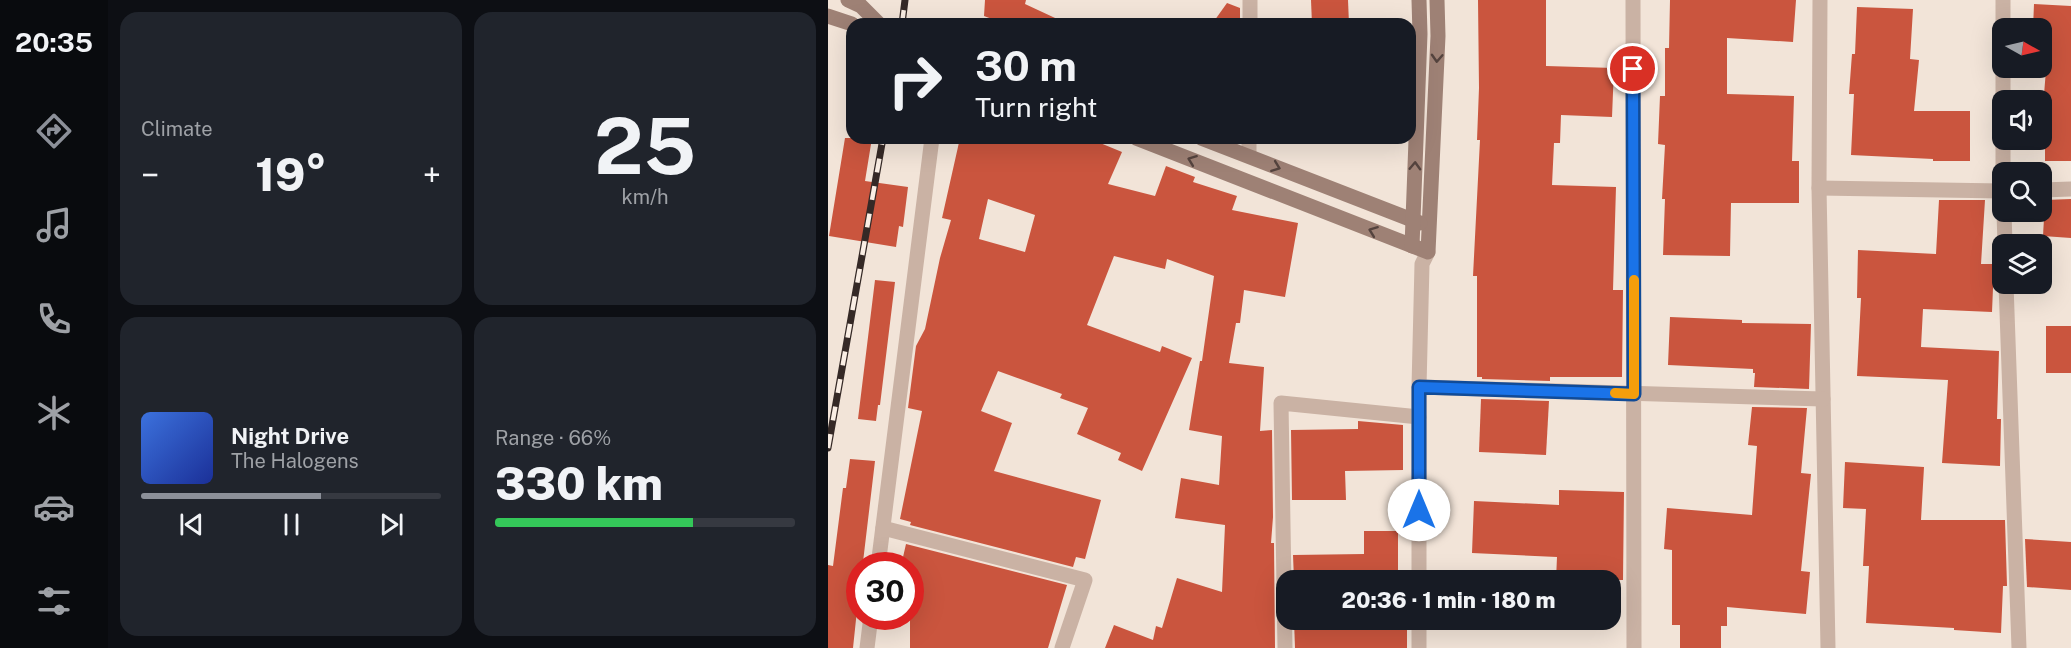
<!DOCTYPE html>
<meta charset="utf-8">
<style>
:root{--surface:#171b24;--page:#20242c;--text:#f1f3f6;--muted:#9ea1a6;--line:#363941;--accent:#8c9099}
body{margin:0;font-family:"Public Sans",sans-serif;background:var(--page);color:var(--text);height:100vh;display:flex;flex-direction:column;font-size:22px;white-space:nowrap}
*{box-sizing:border-box;margin:0}
p{font-size:20px;color:var(--muted)}
.icon{flex:none;width:33px;height:33px;fill:none;stroke:currentColor;stroke-width:2;stroke-linecap:round;stroke-linejoin:round}
.map{position:relative;flex:1;overflow:hidden}
.side{display:flex;flex-direction:column;gap:12px;padding:12px;background:#0d0f14;width:720px}
.side>*{flex:none}
.top-card{position:absolute;left:18px;top:18px;width:570px;height:126px;border-radius:18px;box-shadow:0 6px 24px #0002;background:#171b24;color:var(--text);overflow:hidden}
.needle{width:39px;rotate:98deg}
.controls{position:absolute;left:1164px;top:18px;display:grid;gap:12px}
.controls a{display:grid;place-items:center;width:60px;height:60px;border-radius:12px;background:var(--surface);box-shadow:0 6px 24px #0002;font-size:30px}
.speed{position:absolute;left:18px;top:552px;display:flex;gap:12px;font-size:30px;font-weight:700;text-align:center}
.speed>*{display:grid;place-content:center;width:78px;height:78px;border-radius:50%;background:var(--surface);box-shadow:0 6px 24px #0002;line-height:1}
.speed .limit{border:9px solid #d22;background:#fff;color:#111}
.pin{position:absolute;display:grid;place-items:center;width:51px;height:51px;color:#fff;margin:-26px;border:3px solid #fff;border-radius:50%;box-shadow:0 2px 6px #0007}
.me{position:absolute;width:66px;margin:-33px;rotate:0deg;stroke-linejoin:round;filter:drop-shadow(0 0 4px #0008)}
.turn{display:flex;align-items:center;gap:21px;height:126px;padding:0 30px;font-size:27px}
.turn .icon{width:78px;height:78px;stroke-width:2.5}
.turn b{display:block;font-size:42px;line-height:51px}
.big{font-size:45px;font-weight:800;line-height:1.1}
.side .widget{flex:1;display:flex;flex-direction:column;justify-content:center;gap:9px;min-width:0;padding:0 21px;border-radius:18px;background:var(--page)}
.side .dial{align-items:center;gap:0}
.dial b{font-size:78px;line-height:1}
.song{display:flex;align-items:center;gap:18px}
.cover{width:72px;height:72px;border-radius:9px;background:linear-gradient(135deg,hsl(220 70% 55%),hsl(230 70% 35%))}
.played{height:6px;border-radius:3px;background:linear-gradient(90deg,var(--accent) 60%,var(--line) 60%)}
.keys{display:flex;justify-content:space-around;direction:ltr}
.heat{display:flex;justify-content:space-between;align-items:center;font-size:33px;direction:ltr}
.charge{height:9px;border-radius:4px;background:linear-gradient(90deg,#34c759 66%,var(--line) 0)}
.side .tiles{flex:1;display:grid;gap:12px;grid-template-columns:repeat(2,1fr)}
.trip{position:absolute;left:448px;top:570px;width:345px;height:60px;border-radius:18px;background:var(--surface);box-shadow:0 6px 24px #0002;font-weight:800;line-height:60px;text-align:center}
main{display:flex;flex:1;min-height:0}
.tab-bar{display:flex;flex-direction:column;width:108px;justify-content:space-around;align-items:center;background:#090b0e;color:var(--muted)}
.tab-bar .icon{width:42px;height:42px}
.tab-bar .on{color:var(--accent)}
.tab-bar b{font-size:27px;color:var(--text)}
.map>svg:first-child{display:block}
</style>
<main>
<nav class="tab-bar">
<b>20:35</b>
<svg class="icon on" aria-label="directions" viewBox="0 0 24 24"><path d="M12 3l9 9-9 9-9-9zM9 14v-3h6M13 9l2 2-2 2"/></svg>
<svg class="icon" aria-label="music" viewBox="0 0 24 24"><path d="M9 18V5l10-2v13"/><circle cx="6" cy="18" r="3"/><circle cx="16" cy="16" r="3"/></svg>
<svg class="icon" aria-label="phone" viewBox="0 0 24 24"><path d="M5 4h4l2 5-3 2q2 4 5 5l2-3 5 2v4C11 20 4 13 5 4z"/></svg>
<svg class="icon" aria-label="climate" viewBox="0 0 24 24"><path d="M12 3v18M4 7l16 10M4 17L20 7"/></svg>
<svg class="icon" aria-label="car" viewBox="0 0 24 24"><path d="M5 17H2v-5l4-1 3-4h7l3 4 3 1v5h-3M9 17h6M6 11h13"/><circle cx="7" cy="17" r="2"/><circle cx="17" cy="17" r="2"/></svg>
<svg class="icon" aria-label="filters" viewBox="0 0 24 24"><path d="M4 7h16M4 17h16"/><circle cx="9" cy="7" r="2"/><circle cx="15" cy="17" r="2"/></svg>
</nav>
<section class="side">
<div class="tiles">
<div class="widget"><p>Climate</p>
<div class="heat"><a>−</a><b class="big">19°</b><a>+</a></div>
</div>
<div class="widget dial"><b>25</b><p>km/h</p></div>
<div class="widget">
<div class="song"><i class="cover"></i><div><b>Night Drive</b><p>The Halogens</p></div></div>
<div class="played"></div>
<div class="keys"><svg class="icon" aria-label="previous" viewBox="0 0 24 24"><path d="M18 5L8 12l10 7zM5 5v14"/></svg><svg class="icon" aria-label="pause" viewBox="0 0 24 24"><path d="M8 5v14M16 5v14"/></svg><svg class="icon" aria-label="next" viewBox="0 0 24 24"><path d="M6 5l10 7-10 7zM19 5v14"/></svg></div>
</div>
<div class="widget"><p>Range · 66%</p><b class="big">330 km</b><div class="charge"></div></div>
</div>
</section>
<div class="map">
<svg width="1243" height="648" viewBox="0 0 1243 648">
<rect width="100%" height="100%" fill="#f2e4d8"/>
<!-- building -->
<g fill="#ca553e" fill-rule="evenodd">
<path d="M157 0H198L197 4 240 24H177L156 16Z"/>
<path d="M483 0H520L521 24H484Z"/>
<path d="M650 0H718V66L786 68 784 117 733 115 732 143H726L724 185 788 187 785 290H795L794 377H722V381L654 379V377H649V276H645L652 140H649L651 88Z"/>
<path d="M842 0H968L965 42 899 38V94L966 96 964 161H971V203H903L902 256 835 255 837 199H834L837 145 830 144 832 96H837V48H841Z"/>
<path d="M399 3 412 8V24H384Z"/>
<path d="M1206 4 1243 6V161H1217V107H1215L1220 45H1214V28H1205Z"/>
<path d="M1029 7 1085 9 1082 59 1091 60 1086 111H1142V161H1105V159L1023 155 1026 94H1021L1024 54H1027Z"/>
<path d="M17 138H44L37 181 80 187 75 227 71 226 68 247 1 236Z"/>
<path d="M132 138H260L294 152 280 184 327 196 338 166 367 177 365 182 409 196 404 210 470 223 457 297 416 290 412 323H408L401 363 436 367 432 431 444 430 445 517 443 543H446L447 648H277L286 625 325 640 328 626 334 628 349 578 394 592 397 525 347 518 353 478 391 485 394 436 361 430 372 361H374L386 276 339 259 337 269 286 256 259 325 332 352 334 346 364 358 314 471 290 460 293 453 249 434 260 408 232 398 234 394 170 371 153 411 184 423 166 471 273 500 257 559 248 557 245 567 82 525 83 522 72 519 94 411 80 408 88 346 97 329 112 258 123 220 114 218ZM160 199 207 215 197 252 151 239Z"/>
<path d="M1243 199V238L1215 236 1217 200Z"/>
<path d="M1111 200H1157L1153 264H1166L1164 312 1095 309 1093 347 1171 351 1169 419H1173L1172 466 1114 463 1120 380 1029 376 1033 298H1029L1030 250 1108 254Z"/>
<path d="M47 280 67 282 52 405H50L48 421 30 419Z"/>
<path d="M842 317 914 320V323L983 324 981 389 926 387 927 373H925V369L840 365Z"/>
<rect x="1218" y="326" width="25" height="47"/>
<path d="M653 399 721 401 718 455 651 452Z"/>
<path d="M924 407 979 408 973 473 983 474 973 571 982 572 978 614 899 607V626H893V648H852V625H844V550L836 549 839 508 924 515 929 446 920 445Z"/>
<path d="M530 421 575 425V470L517 471 518 500H464L463 430 530 429Z"/>
<path d="M22 459 47 461 35 562H32L31 591 25 648H0V565L5 566 15 488H18Z"/>
<path d="M1017 462 1096 467 1093 520H1177L1179 586H1175L1173 633 1126 630V628L1038 623 1041 566H1035L1038 509 1015 508Z"/>
<path d="M731 490 796 492 795 580H728L729 557 644 553 646 501 731 505Z"/>
<path d="M536 531H570V580H466L465 555 536 554Z"/>
<path d="M1197 539 1243 542V590L1199 587Z"/>
<path d="M78 544 239 585 220 648H82V566H73Z"/>
<path d="M466 620 579 622V648H467Z"/>
</g>
<g fill="none" stroke-linecap="round" stroke-linejoin="round">
<!-- minor -->
<g stroke="#cab2a4" stroke-width="15">
<path d="M805 0 806 648"/>
<path d="M992 0 991 188 1000 648"/>
<path d="M1175 0V28"/>
<path d="M422 24V0"/>
<path d="M1175 68V100"/>
<path d="M1175 140V172"/>
<path d="M421 156V138"/>
<path d="M991 188 1174 191"/>
<path d="M1214 190 1243 189"/>
<path d="M1176 212 1177 244"/>
<path d="M600 252 594 264 591 387 995 399"/>
<path d="M1178 284 1191 648"/>
<path d="M591 387V580"/>
<path d="M55 528 257 580 234 648"/>
<path d="M50 566 104 138"/>
<path d="M39 648 43 616"/>
<path d="M457 648 453 403 591 417"/>
<path d="M591 648V620"/>
</g>
<!-- secondary -->
<g stroke="#9e8175" stroke-width="15">
<path d="M20 0 33 6 51 24"/>
<path d="M0 16 24 24"/>
<path d="M308 138 600 252 610 36 609 0"/>
<path d="M373 138 592 223"/>
<path d="M584 246 592 34 591 0"/>
</g>
<!-- rail casing -->
<g stroke="#352926" stroke-width="7">
<g id="rail">
<path d="M74 24 77 0"/>
<path d="M0 448 55 138"/>
</g>
</g>
<!-- rail -->
<use href="#rail" stroke="#faeee4" stroke-width="4.5" stroke-dasharray="14" stroke-linecap="butt"/>
</g>
<!-- one-way arrows -->
<defs><path id="oneway-chevron" d="M-2-3.5L2.5 0L-2 3.5" fill="none" stroke-width="1.6" stroke-linecap="round" stroke-linejoin="round" transform="scale(1.5)"/></defs>
<g stroke="#54433e">
<use href="#oneway-chevron" transform="translate(609 58) rotate(93)"/>
<use href="#oneway-chevron" transform="translate(364 160) rotate(-159)"/>
<use href="#oneway-chevron" transform="translate(587 166) rotate(-88)"/>
<use href="#oneway-chevron" transform="translate(448 167) rotate(21)"/>
<use href="#oneway-chevron" transform="translate(545 231) rotate(-159)"/>
</g>
<g fill="none" stroke-linecap="round" stroke-linejoin="round">
<!-- route casing -->
<g stroke="#114b97" stroke-width="15">
<path id="route" d="M591 510V387L806 394 805 69"/>
</g>
<!-- route -->
<use href="#route" stroke="#1a73e8" stroke-width="10"/>
<!-- slow -->
<path stroke="#f59e0b" stroke-width="10" d="M787 393 806 394V280"/>
</g>
</svg>
<div class="controls">
<a><svg class="needle" viewBox="-14 -14 28 28"><path d="M0-13l5 13h-10z" fill="#e53935"/><path d="M0 13l5-13h-10z" fill="#9ea1a6"/></svg></a>
<a><svg class="icon" aria-label="sound" viewBox="0 0 24 24"><path d="M4 9h4l5-4v14l-5-4H4zM17 9q2 3 0 6"/></svg></a>
<a><svg class="icon" aria-label="search" viewBox="0 0 24 24"><circle cx="10" cy="10" r="6"/><path d="M15 15l6 6"/></svg></a>
<a><svg class="icon" aria-label="layers" viewBox="0 0 24 24"><path d="M12 4l9 5-9 5-9-5zM3 14l9 5 9-5"/></svg></a>
</div>
<div class="speed"><div class="limit">30</div></div>
<div class="pin" style="left:805px;top:69px;background:#d93025"><svg class="icon" aria-label="arrive" viewBox="0 0 24 24"><path d="M6 21V4h12l-3 4 3 4H6"/></svg></div>
<svg class="me" style="left:591px;top:510px" viewBox="-20 -20 40 40"><circle r="19" fill="#fff"/><path d="M0-13L10 11 0 6-10 11z" fill="#1a73e8"/></svg>
<div class="trip">20:36 · 1 min · 180 m</div>
<div class="top-card">
<div class="turn"><svg class="icon" aria-label="right" viewBox="0 0 24 24"><path d="M7 20v-9h11M14 6l5 5-5 5"/></svg><div><b>30 m</b>Turn right</div></div>
</div>
</div>
</main>
